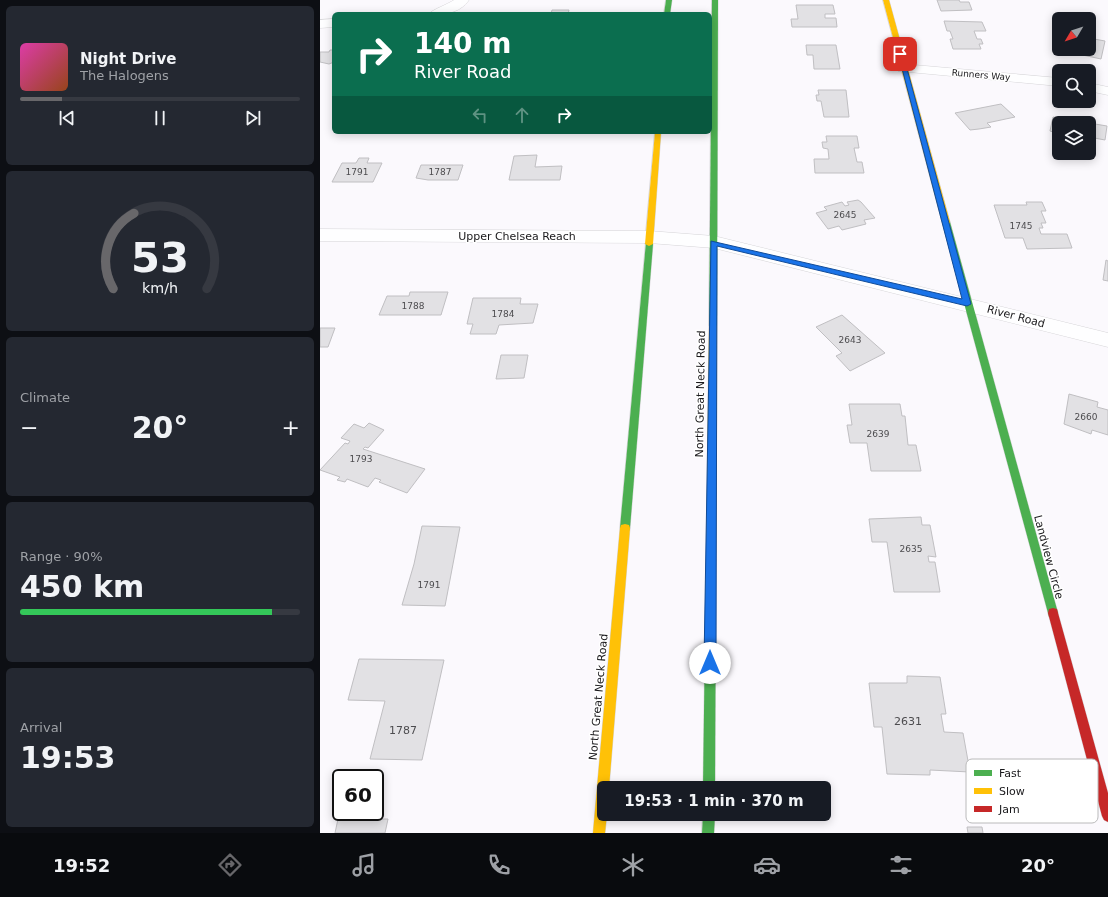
<!DOCTYPE html>
<meta charset="utf-8">
<style>
:root{--surface:#171b24;--page:#242831;--text:#f1f3f6;--muted:#9ea1a6;--line:#363941;--accent:#68676a}
body{margin:0;font-family:"DejaVu Sans",sans-serif;background:var(--page);color:var(--text);height:100vh;display:flex;flex-direction:column;font-size:15px;white-space:nowrap}
*{box-sizing:border-box;margin:0}
p{font-size:13px;color:var(--muted)}
.icon{flex:none;width:22px;height:22px;fill:none;stroke:currentColor;stroke-width:2;stroke-linecap:round;stroke-linejoin:round}
.map{position:relative;flex:1;overflow:hidden}
.side{display:flex;flex-direction:column;gap:6px;padding:6px;background:#0d0f14;width:320px}
.side>*{flex:none}
.banner{position:absolute;left:12px;top:12px;width:380px;height:122px;border-radius:6px;box-shadow:0 2px 10px #0003;background:#0b6e4f;color:#fff;overflow:hidden}
.needle{width:26px;rotate:231deg}
.buttons{position:absolute;left:732px;top:12px;display:grid;gap:8px}
.buttons a{display:grid;place-items:center;width:44px;height:44px;border-radius:6px;background:var(--surface);box-shadow:0 2px 10px #0003;font-size:20px}
.speed{position:absolute;left:12px;top:769px;display:flex;gap:8px;font-size:20px;font-weight:700;text-align:center}
.speed>*{display:grid;place-content:center;width:52px;height:52px;border-radius:50%;background:var(--surface);box-shadow:0 2px 10px #0003;line-height:1}
.speed .limit{border:2px solid #111;border-radius:6px;background:#fff;color:#111}
.pin{position:absolute;display:grid;place-items:center;width:34px;height:34px;color:#fff;margin:-17px;border-radius:8px;box-shadow:0 2px 6px #0006}
.me{position:absolute;width:44px;margin:-22px;rotate:0deg;stroke-linejoin:round;filter:drop-shadow(0 0 3px #0008)}
.turn{display:flex;align-items:center;gap:14px;height:84px;padding:0 16px;font-size:18px}
.turn .icon{width:52px;height:52px;stroke-width:2.5}
.turn b{display:block;font-size:28px;line-height:34px}
.lanes{display:flex;align-items:center;height:38px;padding:0 16px;background:#0003;justify-content:center;gap:20px;direction:ltr}
.lanes .off{opacity:.35}
.big{font-size:30px;font-weight:700;line-height:1.1}
.side .tile{flex:1;display:flex;flex-direction:column;justify-content:center;gap:6px;min-width:0;padding:0 14px;border-radius:6px;background:var(--page)}
.side .dial{align-items:center;gap:0}
.dial svg{height:104px;overflow:visible;fill:none;stroke:var(--line);stroke-width:7;stroke-linecap:round;text-anchor:middle}
.dial text{fill:var(--text);stroke:none}
.song{display:flex;align-items:center;gap:12px}
.cover{width:48px;height:48px;border-radius:6px;background:linear-gradient(135deg,hsl(320 70% 55%),hsl(20 70% 35%))}
.played{height:4px;border-radius:2px;background:linear-gradient(90deg,var(--accent) 15%,var(--line) 15%)}
.keys{display:flex;justify-content:space-around;direction:ltr}
.heat{display:flex;justify-content:space-between;align-items:center;font-size:22px;direction:ltr}
.charge{height:6px;border-radius:3px;background:linear-gradient(90deg,#34c759 90%,var(--line) 0)}
.trip{position:absolute;left:277px;top:781px;width:234px;height:40px;border-radius:6px;background:var(--surface);box-shadow:0 2px 10px #0003;font-weight:700;line-height:40px;text-align:center}
.tab-bar{display:flex;height:64px;justify-content:space-around;align-items:center;background:#090b0e;color:var(--muted)}
.tab-bar .icon{width:28px;height:28px}
.tab-bar .selected{color:var(--accent)}
.tab-bar b{font-size:18px;color:var(--text)}
main{display:flex;flex:1;min-height:0}
.map>svg:first-child{display:block}
</style>
<main>
<section class="side">
<div class="tile">
<div class="song"><i class="cover"></i><div><b>Night Drive</b><p>The Halogens</p></div></div>
<div class="played"></div>
<div class="keys"><svg class="icon" aria-label="previous" viewBox="0 0 24 24"><path d="M18 5L8 12l10 7zM5 5v14"/></svg><svg class="icon" aria-label="pause" viewBox="0 0 24 24"><path d="M8 5v14M16 5v14"/></svg><svg class="icon" aria-label="next" viewBox="0 0 24 24"><path d="M6 5l10 7-10 7zM19 5v14"/></svg></div>
</div>
<div class="tile dial"><svg viewBox="0 0 100 80">
<path d="M14 69A42 42 0 1 1 86 69"/>
<path d="M14 69A42 42 0 0 1 30 11" stroke="#68676a"/>
<text x="50" y="56" font-size="32" font-weight="700">53</text>
<text x="50" y="72" font-size="11">km/h</text>
</svg></div>
<div class="tile"><p>Climate</p>
<div class="heat"><a>−</a><b class="big">20°</b><a>+</a></div>
</div>
<div class="tile"><p>Range · 90%</p><b class="big">450 km</b><div class="charge"></div></div>
<div class="tile"><p>Arrival</p><b class="big">19:53</b></div>
</section>
<div class="map">
<svg width="788" height="833" viewBox="0 0 788 833">
<rect width="100%" height="100%" fill="#fbf9fd"/>
<!-- building -->
<g fill="#e2e1e4" stroke="#c0bfc2">
<path d="M617 0H639L640 2H649L652 10 621 11Z"/>
<path d="M476 5H513L515 14H505V18H516L517 27H472L471 19H478Z"/>
<path d="M232 10H249L248 14H231Z"/>
<path d="M624 21 662 22 666 31H654L657 39H661L663 44H659L661 49H633L630 39H633L630 31H627Z"/>
<path d="M737 39H739V49H769V43L773 45 774 39 785 41 781 59 735 49Z"/>
<path d="M486 45H516L520 69H494L493 55H487Z"/>
<path d="M10 50H14V62L9 64 0 62V52H9Z"/>
<path d="M498 90H526L529 117H504L501 101H497L496 95H499Z"/>
<path d="M681 104 695 117 667 123 671 127 659 129 650 130 635 113Z"/>
<path d="M733 117 769 123H739V134L730 131Z"/>
<path d="M769 123 787 126 785 140 769 137Z"/>
<path d="M506 136H537L539 148H534L537 162H542L544 173H495L494 159H509L508 149 503 148 502 142H507Z"/>
<path d="M217 155 215 167 242 166 240 180H189L194 156Z"/>
<path d="M39 158H49L47 163H62L53 182H12L22 163H36Z"/>
<path d="M101 165H143L138 180H108L96 178Z"/>
<path d="M538 200 541 202 555 218 544 220 546 224 522 230 519 226 508 229 496 213 507 210 504 207 522 202 525 206 529 205 527 202Z"/>
<path d="M706 202H722L726 211H721L726 223H721L723 228H719L721 234H747L752 248 707 249 703 238H685L674 205H707Z"/>
<path d="M786 260 788 261V281L783 280Z"/>
<path d="M90 292H128L121 315H59L67 296H89Z"/>
<path d="M153 298H201L200 304H218L213 323 179 325 176 334H150L153 324H147Z"/>
<path d="M522 315 565 353 530 371 516 356 522 353 496 327Z"/>
<path d="M0 328H15L8 347H0Z"/>
<path d="M181 355H208L204 378 176 379Z"/>
<path d="M749 394 778 402 777 407 788 410V435L772 430 771 434 744 424Z"/>
<path d="M529 404H580L582 416H585L588 445H596L601 471H551L547 443H530L527 425H532Z"/>
<path d="M49 423 64 430 48 448 45 447 43 449 105 469 87 493 59 482 61 480 55 478 48 487 27 479 25 482 17 480 20 477 0 470 25 443 28 444 30 441 21 438 34 424 44 428Z"/>
<path d="M601 517 602 525H610L616 557 608 556 609 562H615L620 592H574L567 542H552L549 519Z"/>
<path d="M102 526 140 527 125 606 82 605 94 564Z"/>
<path d="M39 659 124 660 102 760 50 759 65 701 28 700Z"/>
<path d="M587 676 620 677 626 714H621L624 732 643 733 650 772 610 770V775L567 774 562 727H554L549 683H587Z"/>
<path d="M18 819H68L65 833H15Z"/>
<path d="M647 827H662L663 833H648Z"/>
</g>
<g fill="none" stroke-linecap="round" stroke-linejoin="round">
<!-- street casing -->
<g stroke="#d6d5d8" stroke-width="1">
<g id="street">
<path d="M134 0H149C139 14 125 14 109 14 113 9 127 5 134 0Z"/>
<path d="M14 19V27L0 28V20Z"/>
<path d="M583 64 739 78V86L578 71 576 68 578 65Z"/>
<path d="M769 83 788 87V95L769 91Z"/>
<path d="M0 229 329 231 394 236 788 333V347L394 248 329 243 0 241Z"/>
</g>
</g>
<!-- fast casing -->
<g stroke="#d6d5d8" stroke-width="1">
<g id="fast">
<path d="M346 0H352L350 14H344Z"/>
<path d="M392 0H398L397 326 393 329 389 326Z"/>
<path d="M623 220H629L630 222 738 613 737 617 733 618 729 617 728 613 622 222Z"/>
<path d="M326 242H332L333 244 310 528 309 531 305 532 301 531 300 528Z"/>
<path d="M391 555 395 557 396 560 395 788H383L386 560 387 557Z"/>
<path d="M383 814H395L394 833H382Z"/>
</g>
</g>
<!-- slow casing -->
<g stroke="#d6d5d8" stroke-width="1">
<g id="slow">
<path d="M563 0H569L630 222 629 224H623L622 222Z"/>
<path d="M335 132H341L333 244 329 246 325 244Z"/>
<path d="M393 323 397 326 396 560 395 563 391 565 387 563 386 560 389 326Z"/>
<path d="M305 524 309 525 310 528 289 788H284V814H287L285 833H273L300 528 301 525Z"/>
</g>
</g>
<!-- jam casing -->
<g stroke="#d6d5d8" stroke-width="1">
<path id="jam" d="M733 608 737 609 738 613 788 793V822L784 820 782 816 728 613 729 609Z"/>
</g>
<!-- street -->
<use href="#street" fill="#fefeff" fill-rule="evenodd"/>
<!-- fast -->
<use href="#fast" fill="#4caf50" fill-rule="evenodd"/>
<!-- slow -->
<use href="#slow" fill="#ffc107" fill-rule="evenodd"/>
<!-- jam -->
<use href="#jam" fill="#c62828" fill-rule="evenodd"/>
</g>
<!-- route -->
<path fill="#1a73e8" stroke="#114b97" d="M578 53 583 54 651 304 647 306 397 246 396 663 394 667 390 669 386 667 384 663 391 241 642 299Z"/>
<g text-anchor="middle" stroke-width="3" stroke-linejoin="round" paint-order="stroke">
<!-- far-street labels -->
<g font-size="9" fill="#19181b" stroke="#fff">
<text transform="translate(661 75) rotate(5)" y="3">Runners Way</text>
</g>
<!-- number labels -->
<g font-size="9" fill="#4d4c4f">
<text x="37" y="175">1791</text>
<text x="120" y="175">1787</text>
<text x="525" y="218">2645</text>
<text x="701" y="229">1745</text>
<text x="93" y="309">1788</text>
<text x="183" y="317">1784</text>
<text x="530" y="343">2643</text>
<text x="766" y="420">2660</text>
<text x="558" y="437">2639</text>
<text x="41" y="462">1793</text>
<text x="591" y="552">2635</text>
<text x="109" y="588">1791</text>
</g>
<!-- street labels -->
<g font-size="11" fill="#19181b" stroke="#fff">
<text x="197" y="240">Upper Chelsea Reach</text>
<text transform="translate(696 316) rotate(15)" y="4">River Road</text>
<text transform="translate(380 394) rotate(-89)" y="4">North Great Neck Road</text>
<text transform="translate(729 557) rotate(75)" y="4">Landview Circle</text>
<text transform="translate(278 697) rotate(-85)" y="4">North Great Neck Road</text>
</g>
<!-- near-number labels -->
<g font-size="11" fill="#4d4c4f">
<text x="588" y="725">2631</text>
<text x="83" y="734">1787</text>
</g>
</g>
<!-- legend -->
<rect x="646" y="759" width="132" height="64" rx="6" fill="#fff" stroke="#bababb" stroke-width="1"/>
<rect x="654" y="770" width="18" height="6" fill="#4caf50"/>
<rect x="654" y="788" width="18" height="6" fill="#ffc107"/>
<rect x="654" y="806" width="18" height="6" fill="#c62828"/>
<g font-size="11" fill="#19181b">
<text x="679" y="777">Fast</text>
<text x="679" y="795">Slow</text>
<text x="679" y="813">Jam</text>
</g>
</svg>
<div class="buttons">
<a><svg class="needle" viewBox="-14 -14 28 28"><path d="M0-13l5 13h-10z" fill="#e53935"/><path d="M0 13l5-13h-10z" fill="#9ea1a6"/></svg></a>
<a><svg class="icon" aria-label="search" viewBox="0 0 24 24"><circle cx="10" cy="10" r="6"/><path d="M15 15l6 6"/></svg></a>
<a><svg class="icon" aria-label="layers" viewBox="0 0 24 24"><path d="M12 4l9 5-9 5-9-5zM3 14l9 5 9-5"/></svg></a>
</div>
<div class="speed"><div class="limit">60</div></div>
<div class="pin" style="left:580px;top:54px;background:#d93025"><svg class="icon" aria-label="arrive" viewBox="0 0 24 24"><path d="M6 21V4h12l-3 4 3 4H6"/></svg></div>
<svg class="me" style="left:390px;top:663px" viewBox="-20 -20 40 40"><circle r="19" fill="#fff"/><path d="M0-13L10 11 0 6-10 11z" fill="#1a73e8"/></svg>
<div class="trip">19:53 · 1 min · 370 m</div>
<div class="banner">
<div class="turn"><svg class="icon" aria-label="right" viewBox="0 0 24 24"><path d="M7 20v-9h11M14 6l5 5-5 5"/></svg><div><b>140 m</b>River Road</div></div>
<div class="lanes"><svg class="icon off" aria-label="left" viewBox="0 0 24 24"><path d="M17 20v-9H6M10 6l-5 5 5 5"/></svg><svg class="icon off" aria-label="ahead" viewBox="0 0 24 24"><path d="M12 20V5M6 11l6-6 6 6"/></svg><svg class="icon" aria-label="right" viewBox="0 0 24 24"><path d="M7 20v-9h11M14 6l5 5-5 5"/></svg></div>
</div>
</div>
</main>
<nav class="tab-bar">
<b>19:52</b>
<svg class="icon selected" aria-label="directions" viewBox="0 0 24 24"><path d="M12 3l9 9-9 9-9-9zM9 14v-3h6M13 9l2 2-2 2"/></svg>
<svg class="icon" aria-label="music" viewBox="0 0 24 24"><path d="M9 18V5l10-2v13"/><circle cx="6" cy="18" r="3"/><circle cx="16" cy="16" r="3"/></svg>
<svg class="icon" aria-label="phone" viewBox="0 0 24 24"><path d="M5 4h4l2 5-3 2q2 4 5 5l2-3 5 2v4C11 20 4 13 5 4z"/></svg>
<svg class="icon" aria-label="climate" viewBox="0 0 24 24"><path d="M12 3v18M4 7l16 10M4 17L20 7"/></svg>
<svg class="icon" aria-label="car" viewBox="0 0 24 24"><path d="M5 17H2v-5l4-1 3-4h7l3 4 3 1v5h-3M9 17h6M6 11h13"/><circle cx="7" cy="17" r="2"/><circle cx="17" cy="17" r="2"/></svg>
<svg class="icon" aria-label="filters" viewBox="0 0 24 24"><path d="M4 7h16M4 17h16"/><circle cx="9" cy="7" r="2"/><circle cx="15" cy="17" r="2"/></svg>
<b>20°</b>
</nav>
